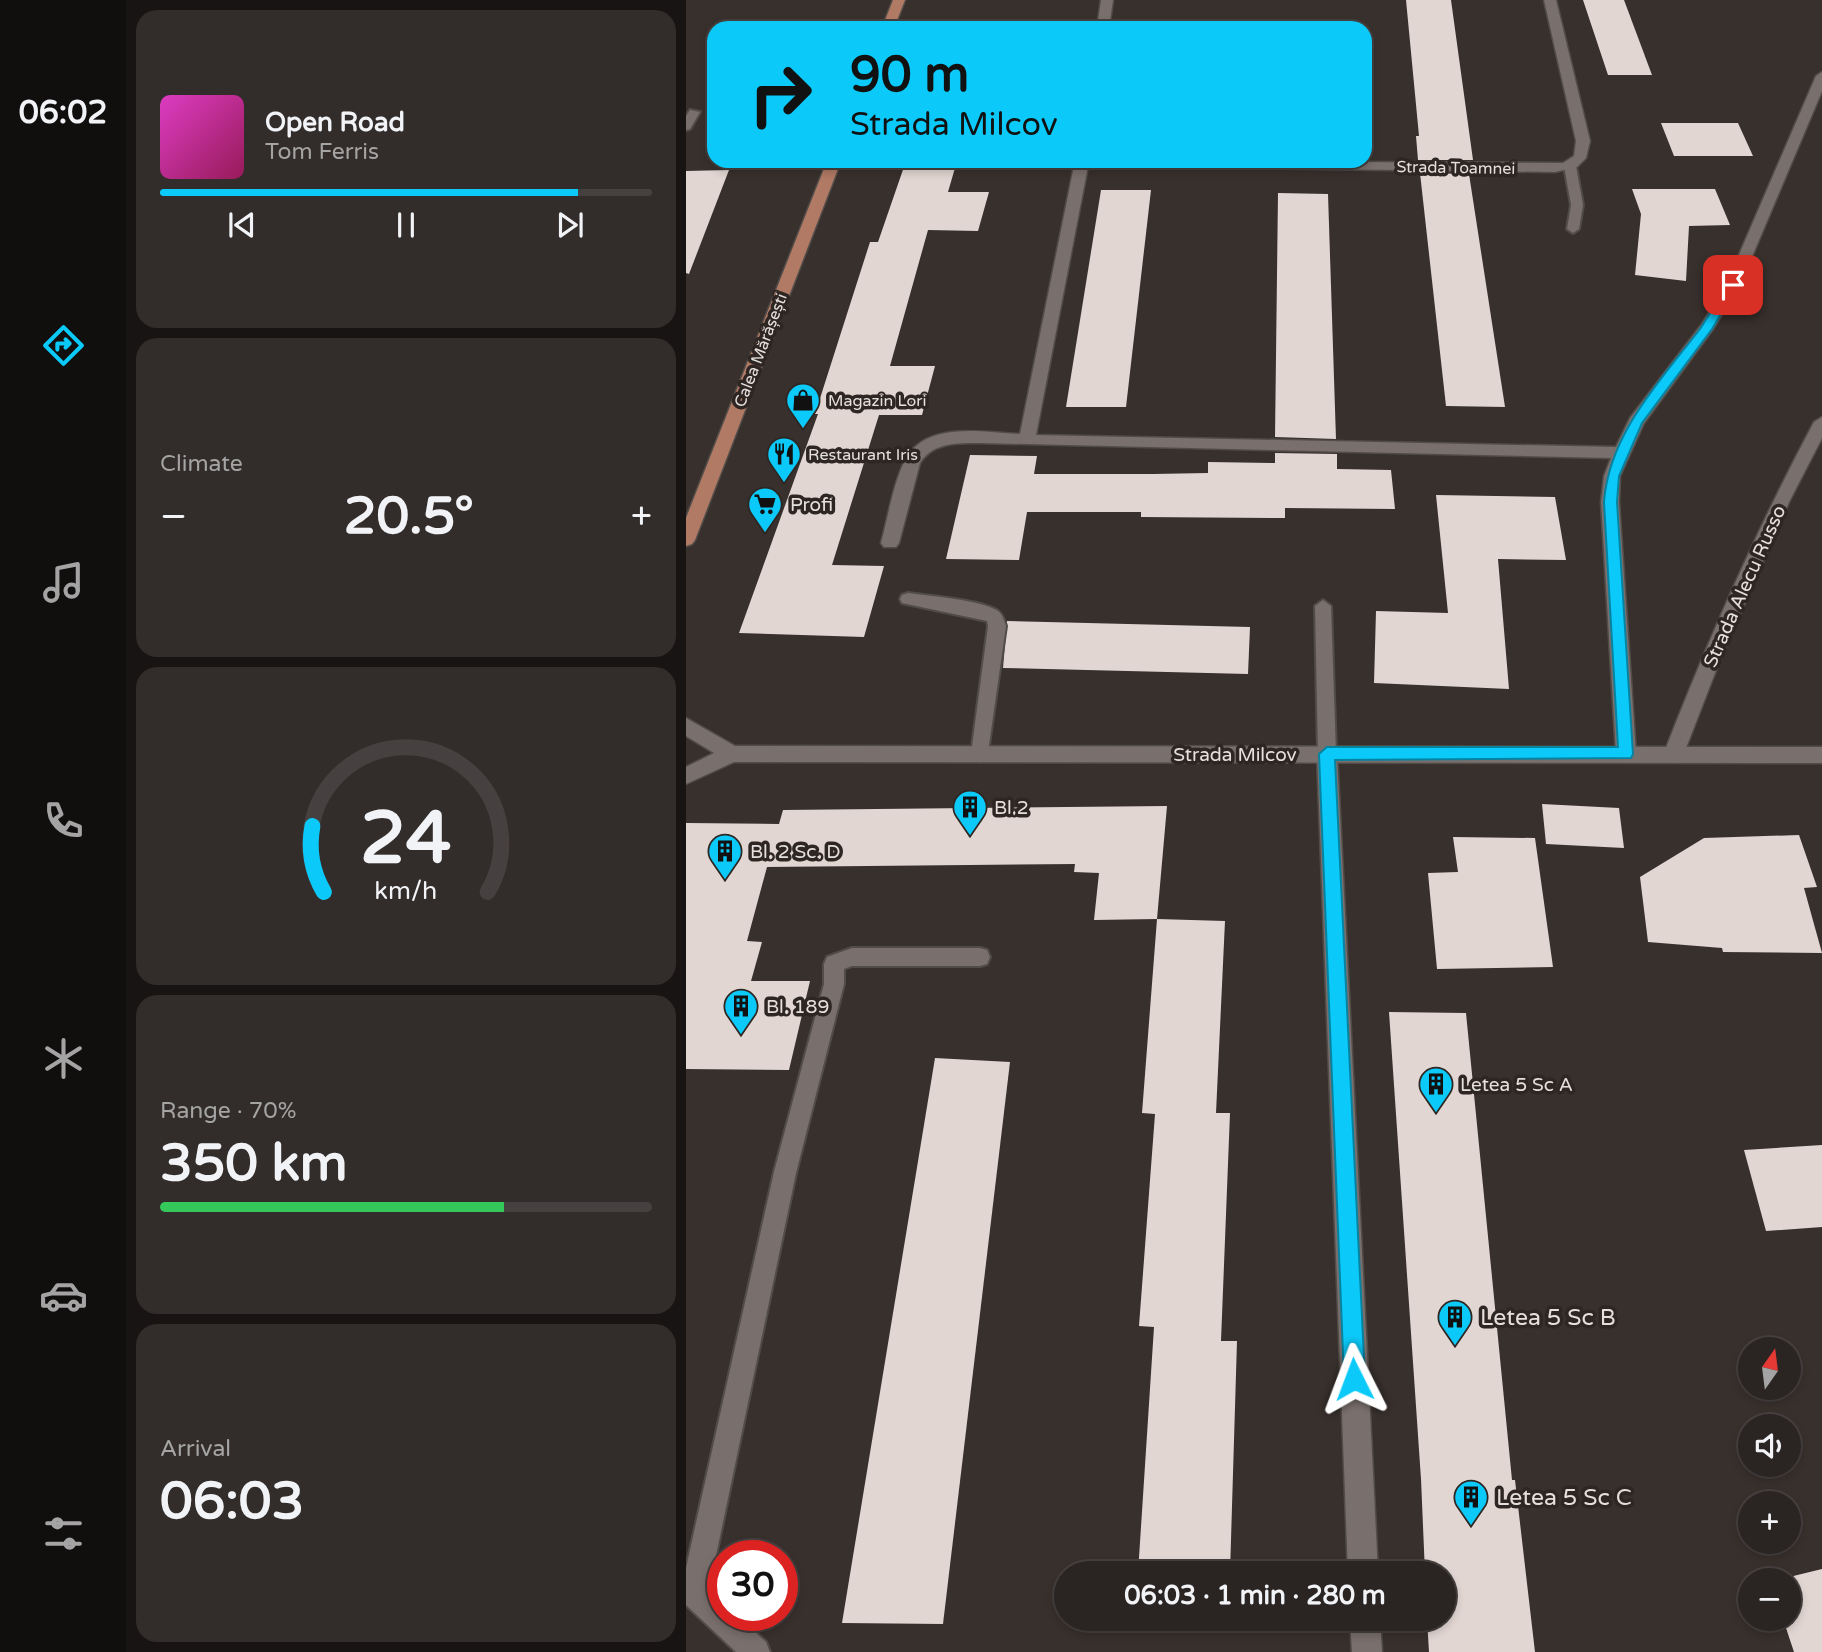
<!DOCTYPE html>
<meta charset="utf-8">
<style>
:root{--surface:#2a2422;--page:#322c2a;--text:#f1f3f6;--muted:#a5a4a5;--line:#464140;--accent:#0bcafa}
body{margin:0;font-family:"Varela Round",sans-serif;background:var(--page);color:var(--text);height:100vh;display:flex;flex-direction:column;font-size:26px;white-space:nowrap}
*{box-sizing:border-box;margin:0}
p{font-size:23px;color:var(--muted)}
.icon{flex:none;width:38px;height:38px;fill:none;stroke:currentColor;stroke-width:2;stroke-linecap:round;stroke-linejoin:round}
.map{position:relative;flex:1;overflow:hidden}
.side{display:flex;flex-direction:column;gap:10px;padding:10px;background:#171413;width:560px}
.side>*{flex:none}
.hud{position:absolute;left:21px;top:21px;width:665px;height:147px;border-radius:21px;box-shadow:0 4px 10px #0003,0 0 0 2px var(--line);background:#0bcafa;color:#111;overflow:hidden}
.needle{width:46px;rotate:14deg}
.buttons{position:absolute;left:1052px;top:1337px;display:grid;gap:14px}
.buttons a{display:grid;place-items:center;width:63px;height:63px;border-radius:50%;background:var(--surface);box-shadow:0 4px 10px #0003,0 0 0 2px var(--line);font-size:35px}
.speed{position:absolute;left:21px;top:1540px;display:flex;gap:14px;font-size:35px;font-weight:700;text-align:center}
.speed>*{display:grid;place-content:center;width:91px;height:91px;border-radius:50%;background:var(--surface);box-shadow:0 4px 10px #0003,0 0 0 2px var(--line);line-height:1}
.speed .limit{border:10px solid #d22;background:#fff;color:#111}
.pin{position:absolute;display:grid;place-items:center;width:60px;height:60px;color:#fff;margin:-30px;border-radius:14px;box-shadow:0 4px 10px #0006}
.me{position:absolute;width:77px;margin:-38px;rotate:357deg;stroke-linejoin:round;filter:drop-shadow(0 0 5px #0008)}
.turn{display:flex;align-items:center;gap:24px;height:147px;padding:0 28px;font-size:32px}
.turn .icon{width:91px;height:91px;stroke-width:2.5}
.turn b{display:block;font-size:49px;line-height:60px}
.big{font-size:52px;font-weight:800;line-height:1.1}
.side .tile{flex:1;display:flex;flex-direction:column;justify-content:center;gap:10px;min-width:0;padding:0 24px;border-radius:21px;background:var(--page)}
.side .dial{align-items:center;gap:0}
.dial svg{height:182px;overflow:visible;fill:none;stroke:var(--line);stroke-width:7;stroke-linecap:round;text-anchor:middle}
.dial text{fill:var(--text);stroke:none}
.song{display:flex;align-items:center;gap:21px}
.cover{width:84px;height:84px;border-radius:10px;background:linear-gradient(135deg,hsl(310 70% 55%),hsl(330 70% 35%))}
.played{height:7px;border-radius:4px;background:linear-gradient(90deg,var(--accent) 85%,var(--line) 85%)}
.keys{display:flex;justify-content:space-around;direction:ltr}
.heat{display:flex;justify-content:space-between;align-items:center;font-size:38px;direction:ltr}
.charge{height:10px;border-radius:5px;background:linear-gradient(90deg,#34c759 70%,var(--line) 0)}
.trip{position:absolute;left:368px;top:1561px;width:402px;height:70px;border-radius:35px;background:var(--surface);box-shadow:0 4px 10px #0003,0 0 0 2px var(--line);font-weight:800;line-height:70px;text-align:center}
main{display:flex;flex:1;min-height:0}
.menu{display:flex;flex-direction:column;width:126px;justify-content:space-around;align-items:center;background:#110e0e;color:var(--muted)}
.menu .icon{width:49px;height:49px}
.menu .current{color:var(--accent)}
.menu b{font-size:32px;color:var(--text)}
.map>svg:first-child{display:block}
</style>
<main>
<nav class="menu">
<b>06:02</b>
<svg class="icon current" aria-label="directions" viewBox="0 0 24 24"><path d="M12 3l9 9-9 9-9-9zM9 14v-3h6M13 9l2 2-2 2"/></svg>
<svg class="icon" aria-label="music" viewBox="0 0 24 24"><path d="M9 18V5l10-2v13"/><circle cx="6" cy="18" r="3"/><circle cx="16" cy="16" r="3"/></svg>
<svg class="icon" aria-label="phone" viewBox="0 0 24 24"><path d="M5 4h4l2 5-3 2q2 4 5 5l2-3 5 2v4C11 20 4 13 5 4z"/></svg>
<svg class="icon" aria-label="climate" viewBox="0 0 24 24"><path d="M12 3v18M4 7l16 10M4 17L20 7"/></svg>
<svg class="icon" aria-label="car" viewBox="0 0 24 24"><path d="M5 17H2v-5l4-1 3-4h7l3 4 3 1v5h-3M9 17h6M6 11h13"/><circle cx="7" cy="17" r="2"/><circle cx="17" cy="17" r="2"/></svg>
<svg class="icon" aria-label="filters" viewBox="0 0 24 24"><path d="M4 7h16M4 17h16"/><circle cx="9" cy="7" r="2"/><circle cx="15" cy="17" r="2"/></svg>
</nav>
<section class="side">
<div class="tile">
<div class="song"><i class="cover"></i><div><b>Open Road</b><p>Tom Ferris</p></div></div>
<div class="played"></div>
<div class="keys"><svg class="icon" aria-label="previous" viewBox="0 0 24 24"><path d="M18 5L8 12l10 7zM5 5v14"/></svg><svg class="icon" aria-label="pause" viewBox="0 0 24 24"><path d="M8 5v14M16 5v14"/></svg><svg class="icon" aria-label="next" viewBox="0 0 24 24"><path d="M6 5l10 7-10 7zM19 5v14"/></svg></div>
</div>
<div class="tile"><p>Climate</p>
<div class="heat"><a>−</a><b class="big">20.5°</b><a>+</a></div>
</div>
<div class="tile dial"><svg viewBox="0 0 100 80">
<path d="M14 69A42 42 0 1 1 86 69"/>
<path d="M14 69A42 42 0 0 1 9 40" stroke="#0bcafa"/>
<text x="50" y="56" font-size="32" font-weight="700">24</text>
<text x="50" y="72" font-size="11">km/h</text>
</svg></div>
<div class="tile"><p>Range · 70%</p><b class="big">350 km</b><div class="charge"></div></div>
<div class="tile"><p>Arrival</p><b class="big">06:03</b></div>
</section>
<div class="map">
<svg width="1136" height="1652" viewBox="0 0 1136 1652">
<rect width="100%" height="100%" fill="#38302d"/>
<!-- building -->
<g fill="#e1d6d2">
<path d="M720 0H765L787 160H732L730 136H733Z"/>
<path d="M897 0H938L966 75H922Z"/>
<path d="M975 123H1052L1067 156H988Z"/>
<path d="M220 161H271L262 192H303L292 231 242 230 204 366H249L236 415H193L146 565 198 566 178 637 53 633 132 414H129L184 242H192Z"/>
<path d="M43 170 3 274 0 273V171Z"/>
<path d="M734 173 783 174 819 407 760 406Z"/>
<path d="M946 189H1029L1044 225 1003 226 1000 281 949 275 955 214Z"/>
<path d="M415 190H465L440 407H380Z"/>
<path d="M592 193 642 194 650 439 589 437Z"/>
<path d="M589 453 651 454V469L705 470 709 509 599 508V518L455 517V512H341L333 560 260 559 284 455 351 456 348 474H467L522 473V462L589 463Z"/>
<path d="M750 495 869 497 880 560 812 559 823 689 688 683 690 611 762 613Z"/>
<path d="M321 621 564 627 562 674 317 668Z"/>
<path d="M856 804 933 808 938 848 860 844Z"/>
<path d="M481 806 471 919 408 920 413 873 388 872 389 864 81 867 61 941 76 942 65 981H124L103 1070 0 1069V823L93 824 97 810Z"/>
<path d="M1113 835 1131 887 1118 888 1136 953 1037 952 1036 948 962 942 954 877 1018 838Z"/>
<path d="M767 837 849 838 867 967 751 969 742 873 772 872Z"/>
<path d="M471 919 539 921 530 1113H544L535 1341H551L544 1573H452L468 1327 453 1326 469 1114 456 1113Z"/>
<path d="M703 1012 780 1013 826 1480H829L849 1652H743L741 1619H758V1573H739L735 1479Z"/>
<path d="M249 1058 324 1062 257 1624 156 1623Z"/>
<path d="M1136 1145V1227L1080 1231 1058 1150Z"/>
<path d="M1136 1569V1652H1108L1097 1619H1102V1580H1091Z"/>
<path d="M449 1619H542V1629L448 1626Z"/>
</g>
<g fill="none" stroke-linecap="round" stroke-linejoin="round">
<!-- lane casing -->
<g stroke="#524c49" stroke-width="4">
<g id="lane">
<path d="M4 110 14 112 4 129 0 130V116Z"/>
<path d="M884 162 890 166 897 205 893 229 887 233 881 229 885 205 878 166Z"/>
<path d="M222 593C243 596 296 600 312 611 317 615 318 620 320 626L301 759 294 762 287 759 285 754 302 626 301 621 216 603 214 599 216 595Z"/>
<path d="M637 600 645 606 650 754 648 759 641 762 634 759 632 754 629 606Z"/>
<path d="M166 948H294L301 950 304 957 301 964 294 966H166L158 969V984L110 1173 23 1589 37 1602V1615H51L80 1642 84 1652H50L0 1605V1568L88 1172 138 984V964L141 957Z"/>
</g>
</g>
<!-- street casing -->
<g stroke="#524c49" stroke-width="3">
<g id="street">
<path d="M415 0H427L423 28H411Z"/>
<path d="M858 0H870L904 141 900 158 891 167 869 172 402 166 350 435 930 447 944 418 1016 324 1040 285 1130 76 1136 72V91L1054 285 1027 329 958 423 934 476 933 502 950 754 947 760 940 762 933 760 930 754 915 502 918 476 925 458 294 443C272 443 247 442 234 463L213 543 210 547H198L195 543C202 519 210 463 229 447 255 423 303 433 334 434L389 161 877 163 888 156 890 141Z"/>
<path d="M1136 417V438L1104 500 1036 655 998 753 995 759 988 761 981 759 978 753C1022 640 1071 529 1128 422Z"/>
<path d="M641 746 648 748 651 754 692 1573H662L631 754 634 748Z"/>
<path d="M664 1619H694L696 1652H666Z"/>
</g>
</g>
<!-- secondary casing -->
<g stroke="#524c49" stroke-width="3">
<path id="secondary" d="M0 718 49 746 1136 747V763L48 762 0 784V767L28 753 0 736Z"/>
</g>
<!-- primary casing -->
<g stroke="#524c49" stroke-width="3">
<g id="primary">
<path d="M207 0H219L208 28H196Z"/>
<path d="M141 161H155L9 540 6 544 0 546V518Z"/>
</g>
</g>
<!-- lane -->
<use href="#lane" fill="#796f6c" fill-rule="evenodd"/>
<!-- street -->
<use href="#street" fill="#796f6c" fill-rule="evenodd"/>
<!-- secondary -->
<use href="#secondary" fill="#796f6c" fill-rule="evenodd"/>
<!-- primary -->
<use href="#primary" fill="#b17a64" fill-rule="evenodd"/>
</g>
<!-- route -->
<path fill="#0bcafa" stroke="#0783a2" stroke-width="2" d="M1047 282 1052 285 1026 329 956 423 933 476 931 502 947 754 945 758 649 760 679 1379 676 1386 668 1389 661 1386 658 1379 633 754 641 747H932L918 502C923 434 974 381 1014 329 1024 314 1033 298 1043 283Z"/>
<!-- icons -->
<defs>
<g id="shop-pin" transform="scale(1.75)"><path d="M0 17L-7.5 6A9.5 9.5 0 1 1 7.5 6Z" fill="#0bcafa" stroke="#2e2623"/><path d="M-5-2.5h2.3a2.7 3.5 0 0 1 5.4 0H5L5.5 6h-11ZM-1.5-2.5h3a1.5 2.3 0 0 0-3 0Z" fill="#111"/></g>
<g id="restaurant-pin" transform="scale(1.75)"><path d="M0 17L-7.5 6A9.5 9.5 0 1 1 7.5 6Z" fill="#0bcafa" stroke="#2e2623"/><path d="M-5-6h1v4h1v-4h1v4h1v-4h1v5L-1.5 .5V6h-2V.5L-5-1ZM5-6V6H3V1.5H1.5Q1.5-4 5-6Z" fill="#111"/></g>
<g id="supermarket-pin" transform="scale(1.75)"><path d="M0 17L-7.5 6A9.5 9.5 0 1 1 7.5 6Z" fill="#0bcafa" stroke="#2e2623"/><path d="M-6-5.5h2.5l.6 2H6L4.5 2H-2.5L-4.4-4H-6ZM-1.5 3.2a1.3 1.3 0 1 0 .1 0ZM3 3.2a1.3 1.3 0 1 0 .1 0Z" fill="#111"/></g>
<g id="building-pin" transform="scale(1.75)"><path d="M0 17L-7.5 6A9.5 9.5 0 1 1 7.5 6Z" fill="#0bcafa" stroke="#2e2623"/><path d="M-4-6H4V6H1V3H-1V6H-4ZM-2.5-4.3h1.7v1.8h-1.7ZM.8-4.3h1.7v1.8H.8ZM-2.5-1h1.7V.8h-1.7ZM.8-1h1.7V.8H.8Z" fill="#111"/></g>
</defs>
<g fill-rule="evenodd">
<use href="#shop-pin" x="117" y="400"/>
<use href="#restaurant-pin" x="98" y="454"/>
<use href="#supermarket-pin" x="79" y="504"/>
<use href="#building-pin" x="284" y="807"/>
<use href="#building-pin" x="39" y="851"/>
<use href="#building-pin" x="55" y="1006"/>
<use href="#building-pin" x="750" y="1084"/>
<use href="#building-pin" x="769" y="1317"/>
<use href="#building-pin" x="785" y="1497"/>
</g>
<g text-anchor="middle" stroke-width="7" stroke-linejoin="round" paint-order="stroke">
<!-- far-street labels -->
<g font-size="16" fill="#e5e0dd" stroke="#2e2623">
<text transform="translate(770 167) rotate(1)" y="6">Strada Toamnei</text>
<text transform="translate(74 350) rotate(-69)" y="6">Calea Mărășești</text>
</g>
<!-- far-poi labels -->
<g font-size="16" fill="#e5e0dd" stroke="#2e2623" text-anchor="start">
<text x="142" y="406">Magazin Lori</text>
<text x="122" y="460">Restaurant Iris</text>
</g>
<!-- poi labels -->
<g font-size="19" fill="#e5e0dd" stroke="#2e2623" text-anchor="start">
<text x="104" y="511">Profi</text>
<text x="308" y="814">Bl.2</text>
<text x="64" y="858">Bl. 2 Sc. D</text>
<text x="80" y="1013">Bl. 189</text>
<text x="774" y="1091">Letea 5 Sc A</text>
</g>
<!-- street labels -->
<g font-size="19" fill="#e5e0dd" stroke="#2e2623">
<text transform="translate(1058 586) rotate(-66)" y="7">Strada Alecu Russo</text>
<text x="549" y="761">Strada Milcov</text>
</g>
<!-- near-poi labels -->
<g font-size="23" fill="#e5e0dd" stroke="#2e2623" text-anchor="start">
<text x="794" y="1325">Letea 5 Sc B</text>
<text x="810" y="1505">Letea 5 Sc C</text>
</g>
</g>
</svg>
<div class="buttons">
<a><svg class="needle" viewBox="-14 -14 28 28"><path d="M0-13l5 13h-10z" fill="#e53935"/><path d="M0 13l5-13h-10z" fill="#a5a4a5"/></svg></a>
<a><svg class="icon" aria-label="sound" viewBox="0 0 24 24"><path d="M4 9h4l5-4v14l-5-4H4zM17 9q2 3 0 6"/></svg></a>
<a>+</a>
<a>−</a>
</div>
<div class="speed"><div class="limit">30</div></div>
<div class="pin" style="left:1047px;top:285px;background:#d93025"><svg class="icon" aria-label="arrive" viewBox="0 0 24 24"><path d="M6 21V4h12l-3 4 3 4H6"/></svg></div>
<svg class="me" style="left:668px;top:1379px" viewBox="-20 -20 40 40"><path d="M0-17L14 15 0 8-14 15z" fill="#0bcafa" stroke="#fff" stroke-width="4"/></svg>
<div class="trip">06:03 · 1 min · 280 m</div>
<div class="hud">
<div class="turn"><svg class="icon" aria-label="right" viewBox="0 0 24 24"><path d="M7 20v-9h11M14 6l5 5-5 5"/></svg><div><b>90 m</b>Strada Milcov</div></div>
</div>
</div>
</main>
